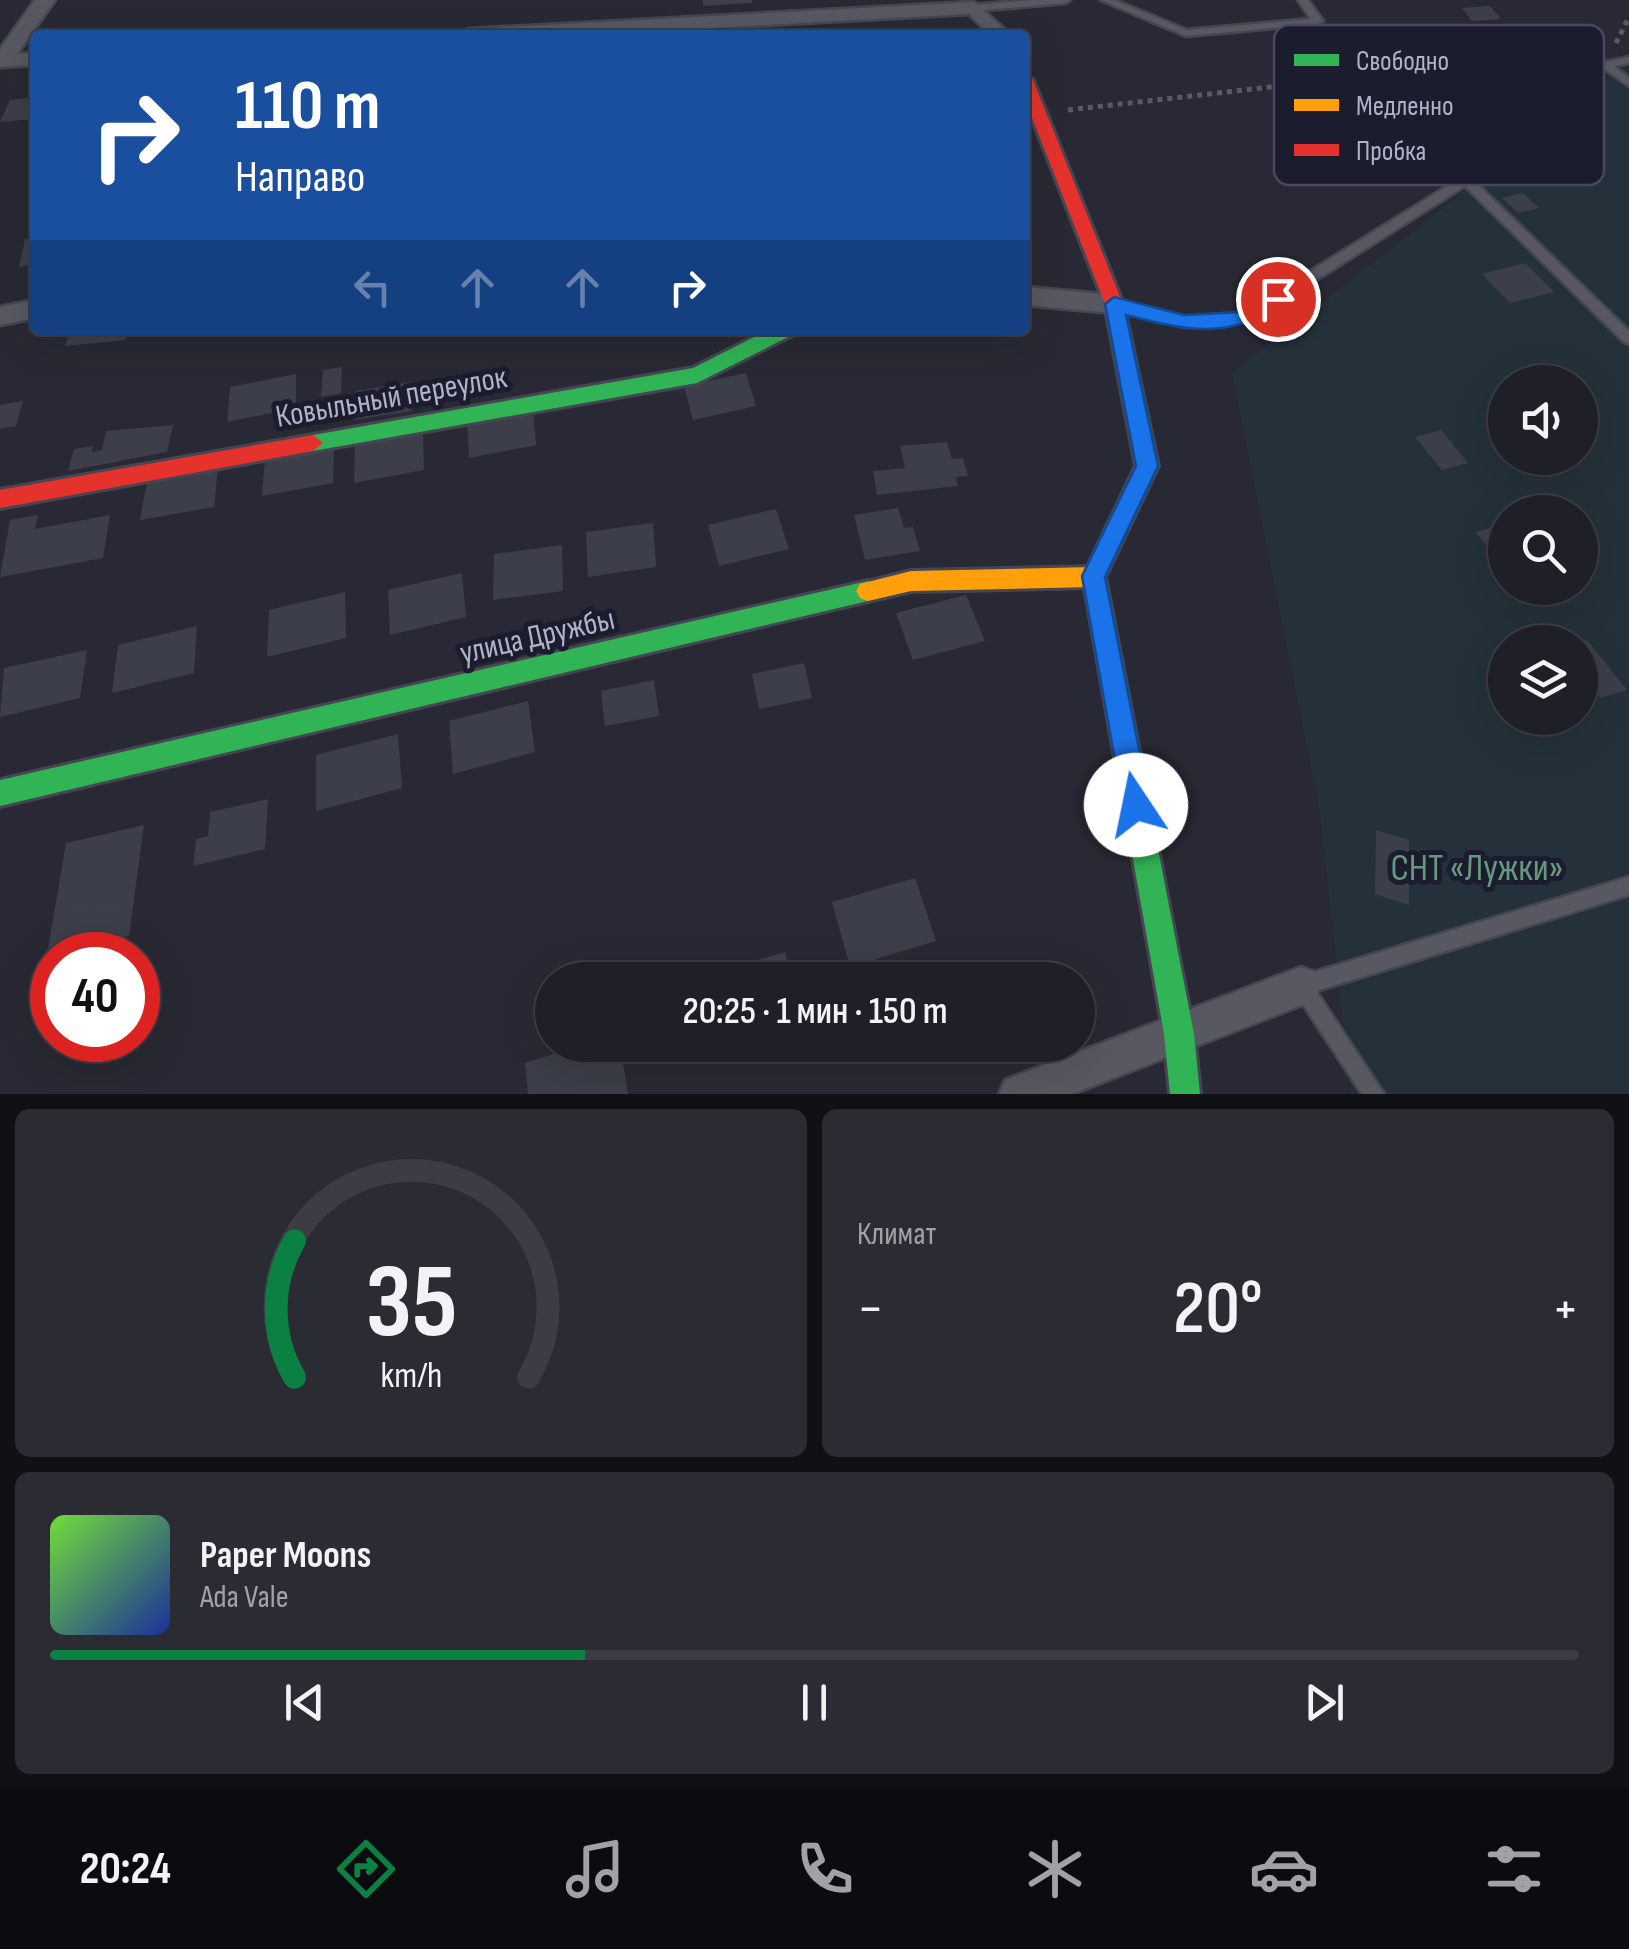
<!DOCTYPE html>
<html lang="ru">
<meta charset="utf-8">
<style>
:root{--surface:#1e1f27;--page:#2b2c33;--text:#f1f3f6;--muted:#a1a2a7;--line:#3c3d44;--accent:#0b8043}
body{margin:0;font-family:"Sofia Sans Condensed",sans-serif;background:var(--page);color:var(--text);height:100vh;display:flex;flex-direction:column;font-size:38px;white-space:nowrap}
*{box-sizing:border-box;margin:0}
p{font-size:32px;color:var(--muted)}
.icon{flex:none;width:55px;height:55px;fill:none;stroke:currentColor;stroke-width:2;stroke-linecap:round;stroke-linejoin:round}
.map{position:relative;height:1094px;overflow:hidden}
.panel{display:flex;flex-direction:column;gap:15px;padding:15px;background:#101115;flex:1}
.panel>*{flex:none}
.hud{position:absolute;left:30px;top:30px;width:1000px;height:305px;border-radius:10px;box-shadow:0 10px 40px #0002,0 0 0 2px var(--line);background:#1a4fa0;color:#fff;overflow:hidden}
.tools{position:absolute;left:1488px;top:365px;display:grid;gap:20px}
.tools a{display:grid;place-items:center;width:110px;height:110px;border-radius:50%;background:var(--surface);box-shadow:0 10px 40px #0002,0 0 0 2px var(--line);font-size:50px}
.speed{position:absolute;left:30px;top:932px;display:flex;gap:20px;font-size:50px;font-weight:700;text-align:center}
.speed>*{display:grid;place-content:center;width:130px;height:130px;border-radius:50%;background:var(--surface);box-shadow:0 10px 40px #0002,0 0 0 2px var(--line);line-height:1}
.speed .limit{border:15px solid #d22;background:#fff;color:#111}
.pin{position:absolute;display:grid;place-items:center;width:85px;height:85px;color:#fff;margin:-42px;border:5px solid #fff;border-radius:50%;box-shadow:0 2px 10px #0007}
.me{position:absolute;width:110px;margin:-55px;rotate:349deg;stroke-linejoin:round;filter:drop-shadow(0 0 8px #0008)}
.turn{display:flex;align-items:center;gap:35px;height:210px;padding:0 40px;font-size:45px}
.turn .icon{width:130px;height:130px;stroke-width:2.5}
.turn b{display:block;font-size:70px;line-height:85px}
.lanes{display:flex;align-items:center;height:95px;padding:0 40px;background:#0003;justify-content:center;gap:50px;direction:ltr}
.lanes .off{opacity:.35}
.big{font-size:75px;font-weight:600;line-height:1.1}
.panel .widget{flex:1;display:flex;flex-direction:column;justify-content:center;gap:15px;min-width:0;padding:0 35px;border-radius:15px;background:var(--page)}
.panel .dial{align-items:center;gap:0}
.dial svg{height:260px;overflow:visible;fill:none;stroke:var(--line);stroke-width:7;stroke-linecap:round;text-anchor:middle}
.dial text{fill:var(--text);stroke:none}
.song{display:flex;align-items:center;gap:30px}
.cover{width:120px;height:120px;border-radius:15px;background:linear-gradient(135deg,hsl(100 70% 55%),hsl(230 70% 35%))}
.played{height:10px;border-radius:5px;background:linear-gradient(90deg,var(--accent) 35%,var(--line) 35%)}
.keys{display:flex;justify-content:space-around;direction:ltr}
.heat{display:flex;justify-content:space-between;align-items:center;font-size:55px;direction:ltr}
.panel .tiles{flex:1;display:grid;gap:15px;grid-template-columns:1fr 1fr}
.widget:last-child{grid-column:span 2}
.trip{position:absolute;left:535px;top:962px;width:560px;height:100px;border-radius:50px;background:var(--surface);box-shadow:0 10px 40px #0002,0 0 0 2px var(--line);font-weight:600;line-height:100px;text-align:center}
.dock{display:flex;height:160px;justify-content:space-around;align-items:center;background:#0c0c10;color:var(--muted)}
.dock .icon{width:70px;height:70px}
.dock .selected{color:var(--accent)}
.dock b{font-size:45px;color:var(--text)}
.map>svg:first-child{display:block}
</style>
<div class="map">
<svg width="1629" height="1094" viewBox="0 0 1629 1094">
<rect width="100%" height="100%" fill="#282934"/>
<!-- green -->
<path fill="#25313a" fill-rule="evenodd" d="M1629 68V1094H1351L1320 814 1232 373 1620 69ZM1505 382H1580V458H1505ZM1505 512H1580V588H1505ZM1505 642H1580V718H1505Z"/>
<!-- building -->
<g fill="#3c3e49">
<path d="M703 0H752V3L703 6Z"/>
<path d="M1490 6 1501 19 1472 21 1462 8Z"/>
<path d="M35 97V119L0 122 10 100Z"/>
<path d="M1523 193 1539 208 1518 213 1502 198Z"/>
<path d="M35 237V264L19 267 25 239Z"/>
<path d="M1525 263 1554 292 1510 303 1482 274Z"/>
<path d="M70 330H128L126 340 65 346Z"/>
<path d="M342 367 341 393 321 397 323 370Z"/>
<path d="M746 373 756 406 693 420 684 386Z"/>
<path d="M296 374V408L227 422 230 387Z"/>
<path d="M413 382 412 411 353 420 355 391Z"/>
<path d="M23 401 16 426 0 429V405Z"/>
<path d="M533 409 536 445 469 458 467 421Z"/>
<path d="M173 425 167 452 68 471 74 449 93 446 92 452 102 450 106 431Z"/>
<path d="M1441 430 1468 463 1442 470 1415 437Z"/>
<path d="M423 433 424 470 354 483 355 445Z"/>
<path d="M947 442 952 459 963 458 968 476 956 477 958 486 877 495 873 471 905 468 900 446Z"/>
<path d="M334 446 333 483 262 496 265 458Z"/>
<path d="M218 468 214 507 140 520 147 481Z"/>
<path d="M898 508 904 528 913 527 920 551 865 560 854 515Z"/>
<path d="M776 509 789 549 719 566 708 525Z"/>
<path d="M38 515 35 529 110 515 103 558 0 577 10 520Z"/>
<path d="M653 523 656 567 588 577 586 532Z"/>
<path d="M1503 524 1505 526V569L1476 532Z"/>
<path d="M562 545 563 591 493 600 494 554Z"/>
<path d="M462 573 466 617 390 635 388 590Z"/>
<path d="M345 592 346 638 267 657 269 610Z"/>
<path d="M966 595 985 641 913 660 896 613Z"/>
<path d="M197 626 194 673 112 693 118 645Z"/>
<path d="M1587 640 1627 690 1601 698 1580 671V642Z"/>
<path d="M87 650 80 698 0 717 4 668Z"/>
<path d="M804 663 812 698 759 709 752 674Z"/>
<path d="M654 680 659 716 605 726 601 691Z"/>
<path d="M528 701 535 752 453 774 449 721Z"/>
<path d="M398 734 402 788 316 811V755Z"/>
<path d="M268 799 265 849 193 866 196 839 208 836 210 812Z"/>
<path d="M144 825 129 936 47 955 66 843Z"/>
<path d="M1376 830 1409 840V905L1375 894Z"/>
<path d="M915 878 936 941 850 967 832 902Z"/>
<path d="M785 952 792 980H695V979Z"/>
<path d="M582 1045H620L628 1094H528L525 1063Z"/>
<path d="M834 1045H889V1046L837 1059Z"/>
</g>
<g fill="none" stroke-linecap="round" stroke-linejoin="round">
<!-- lane casing -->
<g stroke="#454651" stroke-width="5">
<g id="lane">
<path d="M1032 0H1070L1065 3 974 11 969 8 974 5Z"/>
<path d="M1101 0H1114L1187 30 1311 19 1298 0H1308L1323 21 1318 24 1186 36Z"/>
<path d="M1629 57V63L1614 66 1629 78V86L1606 70 1473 180 1629 331V344L1624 342 1465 186 1251 321 1184 327 1114 309 1108 304 1114 299 1184 317 1243 313 1462 177 1602 63Z"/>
<path d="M1629 877V895L1316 991 1384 1094H1362L1291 986 1294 979 1301 976Z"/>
</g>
</g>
<!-- street casing -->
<g stroke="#454651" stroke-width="5">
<g id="street">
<path d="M35 0H55L17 54 35 53V65L0 67V49Z"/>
<path d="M974 2 1011 35H990L969 14 581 35H459L469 29Z"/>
<path d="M1025 287 1114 295 1127 304 1114 313 1025 305Z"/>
<path d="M35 300V318L0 325V307Z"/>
<path d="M1301 967 1315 972 1320 986 1315 1000 1072 1094H999L1005 1080Z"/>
</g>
</g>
<!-- fast casing -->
<g stroke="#454651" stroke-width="6">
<g id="fast">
<path d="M768 330H795L792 335 697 383 313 451 303 443 313 435 693 368Z"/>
<path d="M1129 370 1139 378 1158 466 1105 577 1194 1034 1200 1094H1170L1164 1034 1083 577 1136 466 1119 378Z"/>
<path d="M868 581 876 584 880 591 876 598 868 601 0 806V780Z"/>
</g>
</g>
<!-- slow casing -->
<g stroke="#454651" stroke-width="6">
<path id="slow" d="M1094 567 1102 570 1105 577 1102 584 1094 587 911 591 868 601 860 598 856 591 860 584 911 571Z"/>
</g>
<!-- jam casing -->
<g stroke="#454651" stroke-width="6">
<g id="jam">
<path d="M1025 75 1033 80 1123 304 1139 378 1136 383H1122L1119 378 1105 304 1025 100Z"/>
<path d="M313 435 323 443 313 451 0 508V490Z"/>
</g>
</g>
<!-- path -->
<g stroke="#595b64" stroke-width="5" stroke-dasharray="5 5" stroke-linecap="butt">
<path d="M1616 43 1629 17"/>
<path d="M1068 110 1490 62 1572 64"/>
</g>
<!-- lane -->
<use href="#lane" fill="#575862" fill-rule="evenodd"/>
<!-- street -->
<use href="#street" fill="#575862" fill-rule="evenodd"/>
<!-- fast -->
<use href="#fast" fill="#30b455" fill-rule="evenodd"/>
<!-- slow -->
<use href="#slow" fill="#ff9f0a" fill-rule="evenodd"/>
<!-- jam -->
<use href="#jam" fill="#e5322d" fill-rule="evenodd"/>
</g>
<!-- route -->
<path fill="#1a73e8" stroke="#114b97" stroke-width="2.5" d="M1278 292 1287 299 1285 304C1227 340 1189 331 1126 315L1158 466 1105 577 1150 805 1146 815 1136 819 1127 815 1123 805 1082 576 1136 466 1105 304 1114 297 1184 315 1243 312Z"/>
<g text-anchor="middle" stroke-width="10" stroke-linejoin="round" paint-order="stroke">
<!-- street labels -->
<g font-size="32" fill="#b0b3c6" stroke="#1b1d2f">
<text transform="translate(391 396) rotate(-10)" y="11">Ковыльный переулок</text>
<text transform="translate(537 635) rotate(-13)" y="11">улица Дружбы</text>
</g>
<!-- near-park labels -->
<g font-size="38" fill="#67977f" stroke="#1b1d2f">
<text x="1477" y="880">СНТ «Лужки»</text>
</g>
</g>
<!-- legend -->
<rect x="1274" y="25" width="330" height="160" rx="15" fill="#1b1d2f" stroke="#484a5c" stroke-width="2.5"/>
<rect x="1294" y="54" width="45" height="12" fill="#30b455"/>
<rect x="1294" y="99" width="45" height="12" fill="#ff9f0a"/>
<rect x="1294" y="144" width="45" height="12" fill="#e5322d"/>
<g font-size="28" fill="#b0b3c6">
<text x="1356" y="70">Свободно</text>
<text x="1356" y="115">Медленно</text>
<text x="1356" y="160">Пробка</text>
</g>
</svg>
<div class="tools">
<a><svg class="icon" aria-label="sound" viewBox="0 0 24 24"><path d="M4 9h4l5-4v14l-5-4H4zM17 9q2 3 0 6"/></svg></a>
<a><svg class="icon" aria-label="search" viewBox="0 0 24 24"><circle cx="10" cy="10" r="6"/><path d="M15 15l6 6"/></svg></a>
<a><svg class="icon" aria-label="layers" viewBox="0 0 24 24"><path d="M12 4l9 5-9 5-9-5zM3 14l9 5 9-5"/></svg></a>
</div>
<div class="speed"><div class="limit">40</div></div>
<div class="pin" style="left:1278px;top:299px;background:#d93025"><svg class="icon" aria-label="arrive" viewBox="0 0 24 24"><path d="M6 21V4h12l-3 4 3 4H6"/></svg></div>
<svg class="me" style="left:1136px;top:805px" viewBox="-20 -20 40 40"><circle r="19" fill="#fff"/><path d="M0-13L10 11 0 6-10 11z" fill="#1a73e8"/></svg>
<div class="trip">20:25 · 1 мин · 150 m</div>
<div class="hud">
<div class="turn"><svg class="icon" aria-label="right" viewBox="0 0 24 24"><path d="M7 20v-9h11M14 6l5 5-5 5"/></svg><div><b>110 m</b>Направо</div></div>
<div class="lanes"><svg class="icon off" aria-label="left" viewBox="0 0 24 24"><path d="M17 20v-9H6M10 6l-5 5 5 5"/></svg><svg class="icon off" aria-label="ahead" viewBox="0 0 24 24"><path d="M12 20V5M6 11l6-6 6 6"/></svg><svg class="icon off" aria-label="ahead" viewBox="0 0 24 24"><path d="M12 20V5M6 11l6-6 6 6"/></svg><svg class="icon" aria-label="right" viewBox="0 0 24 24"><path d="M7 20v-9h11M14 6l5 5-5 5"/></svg></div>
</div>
</div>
<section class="panel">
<div class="tiles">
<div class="widget dial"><svg viewBox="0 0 100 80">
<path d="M14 69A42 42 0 1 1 86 69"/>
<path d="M14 69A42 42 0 0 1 14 27" stroke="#0b8043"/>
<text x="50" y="56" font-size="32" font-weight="700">35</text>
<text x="50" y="72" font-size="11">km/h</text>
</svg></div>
<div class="widget"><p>Климат</p>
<div class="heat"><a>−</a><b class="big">20°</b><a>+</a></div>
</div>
<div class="widget">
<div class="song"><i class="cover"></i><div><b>Paper Moons</b><p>Ada Vale</p></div></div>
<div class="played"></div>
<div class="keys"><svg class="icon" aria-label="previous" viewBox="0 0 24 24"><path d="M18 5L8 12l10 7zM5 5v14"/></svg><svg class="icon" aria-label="pause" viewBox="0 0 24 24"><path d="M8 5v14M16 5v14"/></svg><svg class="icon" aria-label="next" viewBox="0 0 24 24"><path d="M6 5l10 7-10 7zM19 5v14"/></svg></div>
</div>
</div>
</section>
<nav class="dock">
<b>20:24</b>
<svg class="icon selected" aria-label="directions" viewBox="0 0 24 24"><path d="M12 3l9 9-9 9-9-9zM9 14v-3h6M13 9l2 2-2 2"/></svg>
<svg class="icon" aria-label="music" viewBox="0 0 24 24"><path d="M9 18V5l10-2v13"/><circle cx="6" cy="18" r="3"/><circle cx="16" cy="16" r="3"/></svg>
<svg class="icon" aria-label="phone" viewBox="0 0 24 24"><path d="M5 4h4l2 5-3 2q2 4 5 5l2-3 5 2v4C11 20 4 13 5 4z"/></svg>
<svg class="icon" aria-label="climate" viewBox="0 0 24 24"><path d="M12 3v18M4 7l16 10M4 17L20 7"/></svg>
<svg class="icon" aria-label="car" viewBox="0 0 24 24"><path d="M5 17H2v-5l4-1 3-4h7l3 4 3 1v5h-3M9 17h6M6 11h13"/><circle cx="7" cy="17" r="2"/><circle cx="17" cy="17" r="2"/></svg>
<svg class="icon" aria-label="filters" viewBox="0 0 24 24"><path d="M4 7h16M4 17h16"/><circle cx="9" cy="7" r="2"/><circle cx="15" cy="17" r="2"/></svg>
</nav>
